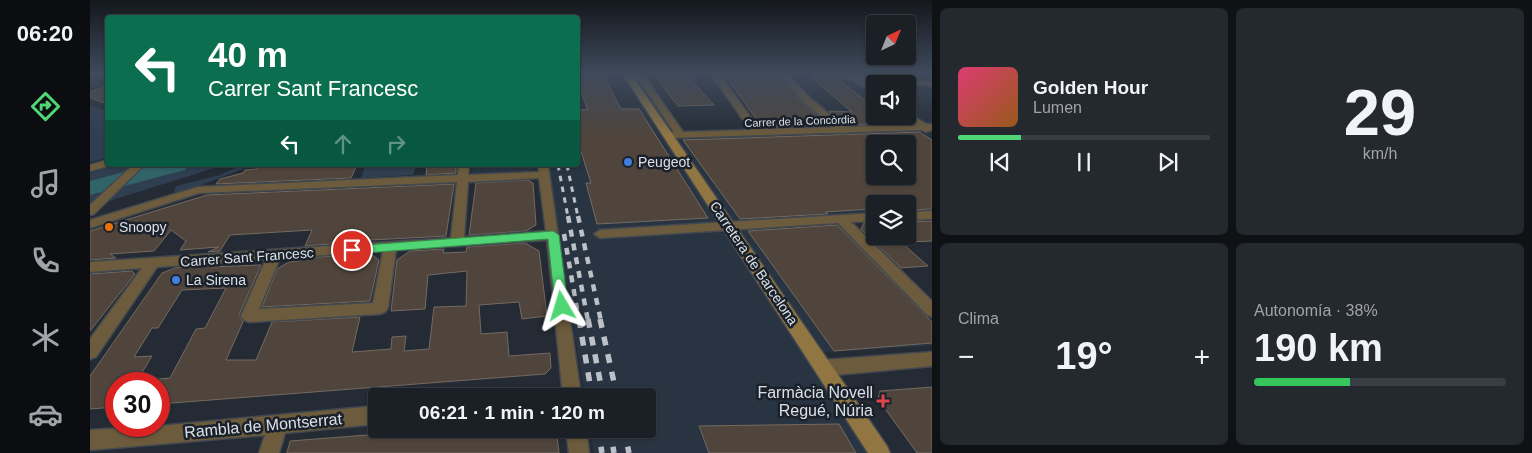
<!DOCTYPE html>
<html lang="es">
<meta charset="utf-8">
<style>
:root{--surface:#1b2027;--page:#24282f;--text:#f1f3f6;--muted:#a0a3a7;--line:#393e44;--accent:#50d674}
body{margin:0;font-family:Arial,sans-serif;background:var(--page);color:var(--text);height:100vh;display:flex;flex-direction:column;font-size:19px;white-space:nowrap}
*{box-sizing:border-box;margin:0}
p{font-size:16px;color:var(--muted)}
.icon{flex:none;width:28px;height:28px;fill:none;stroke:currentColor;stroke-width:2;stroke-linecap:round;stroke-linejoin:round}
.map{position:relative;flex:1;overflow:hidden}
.panel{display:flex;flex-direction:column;gap:8px;padding:8px;background:#0f1215;width:600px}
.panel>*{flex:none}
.hud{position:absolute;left:15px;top:15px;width:475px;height:152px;border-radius:5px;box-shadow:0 1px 4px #0004,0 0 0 1px var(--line);background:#0b6e4f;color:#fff;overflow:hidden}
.needle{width:32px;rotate:43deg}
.buttons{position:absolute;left:776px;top:15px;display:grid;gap:10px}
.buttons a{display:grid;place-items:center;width:50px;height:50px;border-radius:5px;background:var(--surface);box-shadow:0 1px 4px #0004,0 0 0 1px var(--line);font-size:25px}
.speed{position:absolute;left:15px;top:372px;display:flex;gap:10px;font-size:25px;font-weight:700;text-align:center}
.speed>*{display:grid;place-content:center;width:65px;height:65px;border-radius:50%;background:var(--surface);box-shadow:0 1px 4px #0004,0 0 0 1px var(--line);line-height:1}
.speed .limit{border:8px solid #d22;background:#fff;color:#111}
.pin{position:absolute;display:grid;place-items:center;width:42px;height:42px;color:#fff;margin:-21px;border:2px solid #fff;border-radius:50%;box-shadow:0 1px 5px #0007}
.me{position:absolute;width:55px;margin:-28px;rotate:353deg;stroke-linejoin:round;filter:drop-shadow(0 0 4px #0008)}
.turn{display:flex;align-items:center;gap:18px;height:105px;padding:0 20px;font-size:22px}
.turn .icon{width:65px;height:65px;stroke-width:2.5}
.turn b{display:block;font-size:35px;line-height:42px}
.lanes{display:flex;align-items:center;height:48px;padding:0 20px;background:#0003;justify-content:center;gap:25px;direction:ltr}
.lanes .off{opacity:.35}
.big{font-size:38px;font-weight:700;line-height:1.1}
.panel .widget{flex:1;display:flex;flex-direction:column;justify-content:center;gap:8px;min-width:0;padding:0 18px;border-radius:8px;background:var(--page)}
.panel .dial{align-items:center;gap:0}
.dial b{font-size:65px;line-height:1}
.song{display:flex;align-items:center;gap:15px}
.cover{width:60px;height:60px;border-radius:8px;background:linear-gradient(135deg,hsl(340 70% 55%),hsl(30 70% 35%))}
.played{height:5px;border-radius:2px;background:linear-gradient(90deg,var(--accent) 25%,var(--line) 25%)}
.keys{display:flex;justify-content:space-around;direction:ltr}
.heat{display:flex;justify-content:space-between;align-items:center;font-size:28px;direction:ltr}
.charge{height:8px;border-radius:4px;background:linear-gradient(90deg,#34c759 38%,var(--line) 0)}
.panel .tiles{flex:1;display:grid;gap:8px;grid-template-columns:repeat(2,1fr)}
.trip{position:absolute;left:278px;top:388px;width:288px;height:50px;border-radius:5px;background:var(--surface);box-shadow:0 1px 4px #0004,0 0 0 1px var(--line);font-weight:700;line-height:50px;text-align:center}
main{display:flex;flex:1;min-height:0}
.tab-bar{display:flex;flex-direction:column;width:90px;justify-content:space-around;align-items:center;background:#0b0d10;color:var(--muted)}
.tab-bar .icon{width:35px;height:35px}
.tab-bar .current{color:var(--accent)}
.tab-bar b{font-size:22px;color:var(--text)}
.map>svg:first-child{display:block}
</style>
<main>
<nav class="tab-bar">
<b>06:20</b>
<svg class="icon current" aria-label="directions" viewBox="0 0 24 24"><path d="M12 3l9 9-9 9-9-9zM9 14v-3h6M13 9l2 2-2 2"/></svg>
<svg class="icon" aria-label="music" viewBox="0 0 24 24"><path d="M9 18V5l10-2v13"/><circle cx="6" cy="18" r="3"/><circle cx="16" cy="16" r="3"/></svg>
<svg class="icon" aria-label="phone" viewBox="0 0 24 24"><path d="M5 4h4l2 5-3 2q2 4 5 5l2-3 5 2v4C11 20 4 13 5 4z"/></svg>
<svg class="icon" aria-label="climate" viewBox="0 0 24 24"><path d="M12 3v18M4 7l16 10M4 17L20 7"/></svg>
<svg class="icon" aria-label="car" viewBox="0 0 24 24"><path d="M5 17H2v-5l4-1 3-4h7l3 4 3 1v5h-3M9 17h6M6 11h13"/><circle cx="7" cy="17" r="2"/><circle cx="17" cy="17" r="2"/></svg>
</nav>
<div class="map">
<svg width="842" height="453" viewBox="0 0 842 453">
<rect width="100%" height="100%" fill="#242b34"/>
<!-- built -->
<g fill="#293442" fill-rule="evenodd">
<path d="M573 106 591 131 842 127V208L818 210V204H785V212L743 214 842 309V346L723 353 791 453H504L500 429H556V396H495L456 165H488V107ZM785 144H818V176H785Z"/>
<path d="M382 165H444L445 169 437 173 383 175 381 173Z"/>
</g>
<!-- green -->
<g fill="#2f3e51">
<path d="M0 106 18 111 17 158 0 162Z"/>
<path d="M27 165H134L0 207V173Z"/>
<path d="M152 165H163L95 191 84 192 86 186 130 175Z"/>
<path d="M276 165H326L323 175 271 178Z"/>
</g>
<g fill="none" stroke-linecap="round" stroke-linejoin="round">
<!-- river -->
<path fill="#316468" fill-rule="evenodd" d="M60 165H98L95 170 0 195V181Z"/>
</g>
<!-- building -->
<g fill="#4f453c" stroke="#746a60" fill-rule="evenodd">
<path d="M634 74H650L654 77 671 79V75L689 77 713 103 739 125 672 127Z"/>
<path d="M596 75 624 105 588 106 565 76Z"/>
<path d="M488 76 514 77 531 109H549L618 218 507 224 496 183H501L488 142V110H498L488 84Z"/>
<path d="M721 77 749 80 785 108V116H795L804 124 755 125 739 111 762 112Z"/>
<path d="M18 86V104L0 98V92Z"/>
<path d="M829 132 842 140V209L818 210V204H785V211H779L781 209 735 212 738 214 650 219 593 140ZM785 144H818V176H785Z"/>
<path d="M170 165H267L261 178 126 184 130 179 153 173 155 170 167 169Z"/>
<path d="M337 165H366V173L336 175Z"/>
<path d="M438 180 443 183 446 225 436 231 379 235 386 183Z"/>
<path d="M364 184 356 236 263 241 266 242 215 246 222 230 140 235 130 251 118 252 129 247 90 250 96 241 81 230 64 251 20 254 26 258 0 260V231L117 195Z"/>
<path d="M842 221V241L818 242V222Z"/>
<path d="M774 223H785V236H804L838 266 811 268 771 229Z"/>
<path d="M747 225 842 322V343L744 351 658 231Z"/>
<path d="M435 243 449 251 457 316 432 319 429 302 389 305 391 334 417 332 419 356 460 353 461 368 455 374 69 404V379L80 378 106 329 115 328 136 288 92 290 68 328H62L44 357 62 356 45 384H26V407L0 409V376L72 273 85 268 122 265 121 267 171 265 149 315 153 322 136 360H166L182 322 270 317 262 352 301 349 302 337 316 336 314 351 339 349 344 307 376 306 377 271 338 275 335 309 301 311 307 260 320 251 354 249 353 253 376 252 377 247Z"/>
<path d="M281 254 289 260 280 301 172 307 187 269 199 262 209 261 210 258Z"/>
<path d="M42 271 45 274 0 331V274Z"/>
<path d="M842 387V453H827L788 399 790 391Z"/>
<path d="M749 424 766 453H619L609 426Z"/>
<path d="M354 429H466L469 453H197L200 441Z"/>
</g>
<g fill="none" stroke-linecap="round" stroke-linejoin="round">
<!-- pedestrian casing -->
<g stroke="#414850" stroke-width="3">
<path id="pedestrian" d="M689 74H697L720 98 757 129V133H751L714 102Z"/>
</g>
<!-- minor casing -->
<g stroke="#414850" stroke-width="3">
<g id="minor">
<path d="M545 74H553L593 132 660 130 621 74H629L669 129 824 125 814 116H818V113L836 124H842V130L836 132 832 130 578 138 573 135 575 133 584 132Z"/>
<path d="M726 74H753L842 82V86L773 80 785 88V94L762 79 730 76Z"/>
<path d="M18 160V165H22L0 171V165Z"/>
<path d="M43 165H54L4 214 0 215V205Z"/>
<path d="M369 165H379L378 175 449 172 448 165H458L491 396H473L457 240 306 250 298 308 295 312 290 314 159 322 154 320 151 316 176 259 67 267 6 357 0 359V339L52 268 0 272V262L361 238 367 182 109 193 0 228V220L108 187 368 175ZM449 178 456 231 374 237 378 182ZM293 251 283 303 169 309 190 258Z"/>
<path d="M842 211V219L818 220V212Z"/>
<path d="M785 213V221L761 222 842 301V317L837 315 748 223 510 238 504 234 510 230Z"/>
<path d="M842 352V366L734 376 728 373 725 368 728 363 734 360Z"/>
<path d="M286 406V424L195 433 189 453H169L175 435 0 450V430L69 426Z"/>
<path d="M476 429H496L499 453H479Z"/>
</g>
</g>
<!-- secondary casing -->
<g stroke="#414850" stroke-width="3">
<path id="secondary" d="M533 74H541L797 446 800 453H778Z"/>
</g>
<!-- pedestrian -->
<use href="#pedestrian" fill="#6c5b3c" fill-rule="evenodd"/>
<!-- minor -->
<use href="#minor" fill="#6c5b3c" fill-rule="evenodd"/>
<!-- secondary -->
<use href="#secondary" fill="#917642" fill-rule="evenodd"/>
<!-- rail-far2 -->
<g stroke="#bcc1c8" stroke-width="3" stroke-dasharray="5.5 5.5" stroke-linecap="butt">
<path d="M468 165 478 217"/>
<path d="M477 165 488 217"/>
</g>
<!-- rail-far1 -->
<g stroke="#bcc1c8" stroke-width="4.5" stroke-dasharray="7 7" stroke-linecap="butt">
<path d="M478 216 498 321"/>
<path d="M488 216 511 321"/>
<path d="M474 234 489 321"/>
</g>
<!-- rail -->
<g stroke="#bcc1c8" stroke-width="5.5" stroke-dasharray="9 9" stroke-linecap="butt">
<path d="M489 319 502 396"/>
<path d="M498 319 513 396"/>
<path d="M510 319 527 396"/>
<path d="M508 429 512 453"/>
<path d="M520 429 524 453"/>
<path d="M534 429 539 453"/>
</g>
</g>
<!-- sky -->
<linearGradient id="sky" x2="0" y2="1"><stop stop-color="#14181d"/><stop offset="0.54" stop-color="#3f4a5c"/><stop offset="1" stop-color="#3f4a5c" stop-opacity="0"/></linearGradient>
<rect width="842" height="137" fill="url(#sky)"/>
<!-- route -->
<path fill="#50d674" stroke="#348b4b" d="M463 231 469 235 478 306 476 310 472 312 467 310 465 306 458 239 262 254 256 250 262 246Z"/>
<!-- markers -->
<g fill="#3f7fe0" stroke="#1a212a" stroke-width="2">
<circle cx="538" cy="162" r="5"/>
<circle cx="86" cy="280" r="5"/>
</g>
<circle fill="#e8710a" stroke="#1a212a" stroke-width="2" cx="19" cy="227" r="5"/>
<path fill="#e0444e" stroke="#1a212a" stroke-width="2" d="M790.5 393.5h5v5h5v5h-5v5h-5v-5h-5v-5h5z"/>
<g text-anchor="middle" stroke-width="5" stroke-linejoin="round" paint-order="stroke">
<!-- far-street labels -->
<g font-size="11" fill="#dbe0e6" stroke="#1a212a">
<text transform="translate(710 121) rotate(-2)" y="4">Carrer de la Concòrdia</text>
</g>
<!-- poi labels -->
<g font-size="14" fill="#dbe0e6" stroke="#1a212a" text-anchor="start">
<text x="548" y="167">Peugeot</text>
<text x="29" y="232">Snoopy</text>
<text x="96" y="285">La Sirena</text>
</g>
<!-- street labels -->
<g font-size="14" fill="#dbe0e6" stroke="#1a212a">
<text transform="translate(157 257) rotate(-4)" y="5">Carrer Sant Francesc</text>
<text transform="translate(664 263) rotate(56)" y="5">Carretera de Barcelona</text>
</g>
<!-- near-poi labels -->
<g font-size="16" fill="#dbe0e6" stroke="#1a212a" text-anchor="end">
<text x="783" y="398">Farmàcia Novell<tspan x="783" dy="18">Regué, Núria</tspan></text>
</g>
<!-- near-street labels -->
<g font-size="16" fill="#dbe0e6" stroke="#1a212a">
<text transform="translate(173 425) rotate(-5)" y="6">Rambla de Montserrat</text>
</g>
</g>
</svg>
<div class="buttons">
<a><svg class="needle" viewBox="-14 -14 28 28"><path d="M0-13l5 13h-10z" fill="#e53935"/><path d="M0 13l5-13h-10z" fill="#a0a3a7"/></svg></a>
<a><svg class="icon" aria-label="sound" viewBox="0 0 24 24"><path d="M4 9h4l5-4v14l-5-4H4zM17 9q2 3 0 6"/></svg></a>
<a><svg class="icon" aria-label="search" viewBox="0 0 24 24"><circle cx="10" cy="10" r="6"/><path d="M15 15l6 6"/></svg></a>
<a><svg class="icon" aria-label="layers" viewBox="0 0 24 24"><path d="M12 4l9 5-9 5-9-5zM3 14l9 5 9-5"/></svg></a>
</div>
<div class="speed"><div class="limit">30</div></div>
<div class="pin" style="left:262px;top:250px;background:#d93025"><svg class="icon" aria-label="arrive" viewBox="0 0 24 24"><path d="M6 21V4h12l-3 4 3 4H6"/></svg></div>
<svg class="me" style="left:472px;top:306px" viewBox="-20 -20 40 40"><path d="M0-17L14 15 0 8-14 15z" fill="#50d674" stroke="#fff" stroke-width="4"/></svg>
<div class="trip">06:21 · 1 min · 120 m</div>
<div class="hud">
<div class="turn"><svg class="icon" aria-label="left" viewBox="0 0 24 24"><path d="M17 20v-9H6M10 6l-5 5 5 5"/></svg><div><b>40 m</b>Carrer Sant Francesc</div></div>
<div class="lanes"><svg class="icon" aria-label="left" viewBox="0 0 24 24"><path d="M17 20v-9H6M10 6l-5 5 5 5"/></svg><svg class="icon off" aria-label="ahead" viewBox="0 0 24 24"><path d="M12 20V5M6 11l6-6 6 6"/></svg><svg class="icon off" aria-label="right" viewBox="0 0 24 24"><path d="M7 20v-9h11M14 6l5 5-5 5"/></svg></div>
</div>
</div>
<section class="panel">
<div class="tiles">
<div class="widget">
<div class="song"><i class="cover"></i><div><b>Golden Hour</b><p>Lumen</p></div></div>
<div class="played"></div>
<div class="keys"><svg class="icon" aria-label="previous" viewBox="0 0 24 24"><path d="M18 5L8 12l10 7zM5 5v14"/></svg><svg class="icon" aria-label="pause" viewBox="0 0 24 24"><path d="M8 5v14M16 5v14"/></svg><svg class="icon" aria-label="next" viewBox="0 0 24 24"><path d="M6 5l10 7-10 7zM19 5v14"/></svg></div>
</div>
<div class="widget dial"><b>29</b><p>km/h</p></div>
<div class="widget"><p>Clima</p>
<div class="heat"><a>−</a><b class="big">19°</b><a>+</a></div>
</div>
<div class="widget"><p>Autonomía · 38%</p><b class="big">190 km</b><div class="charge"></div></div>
</div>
</section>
</main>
